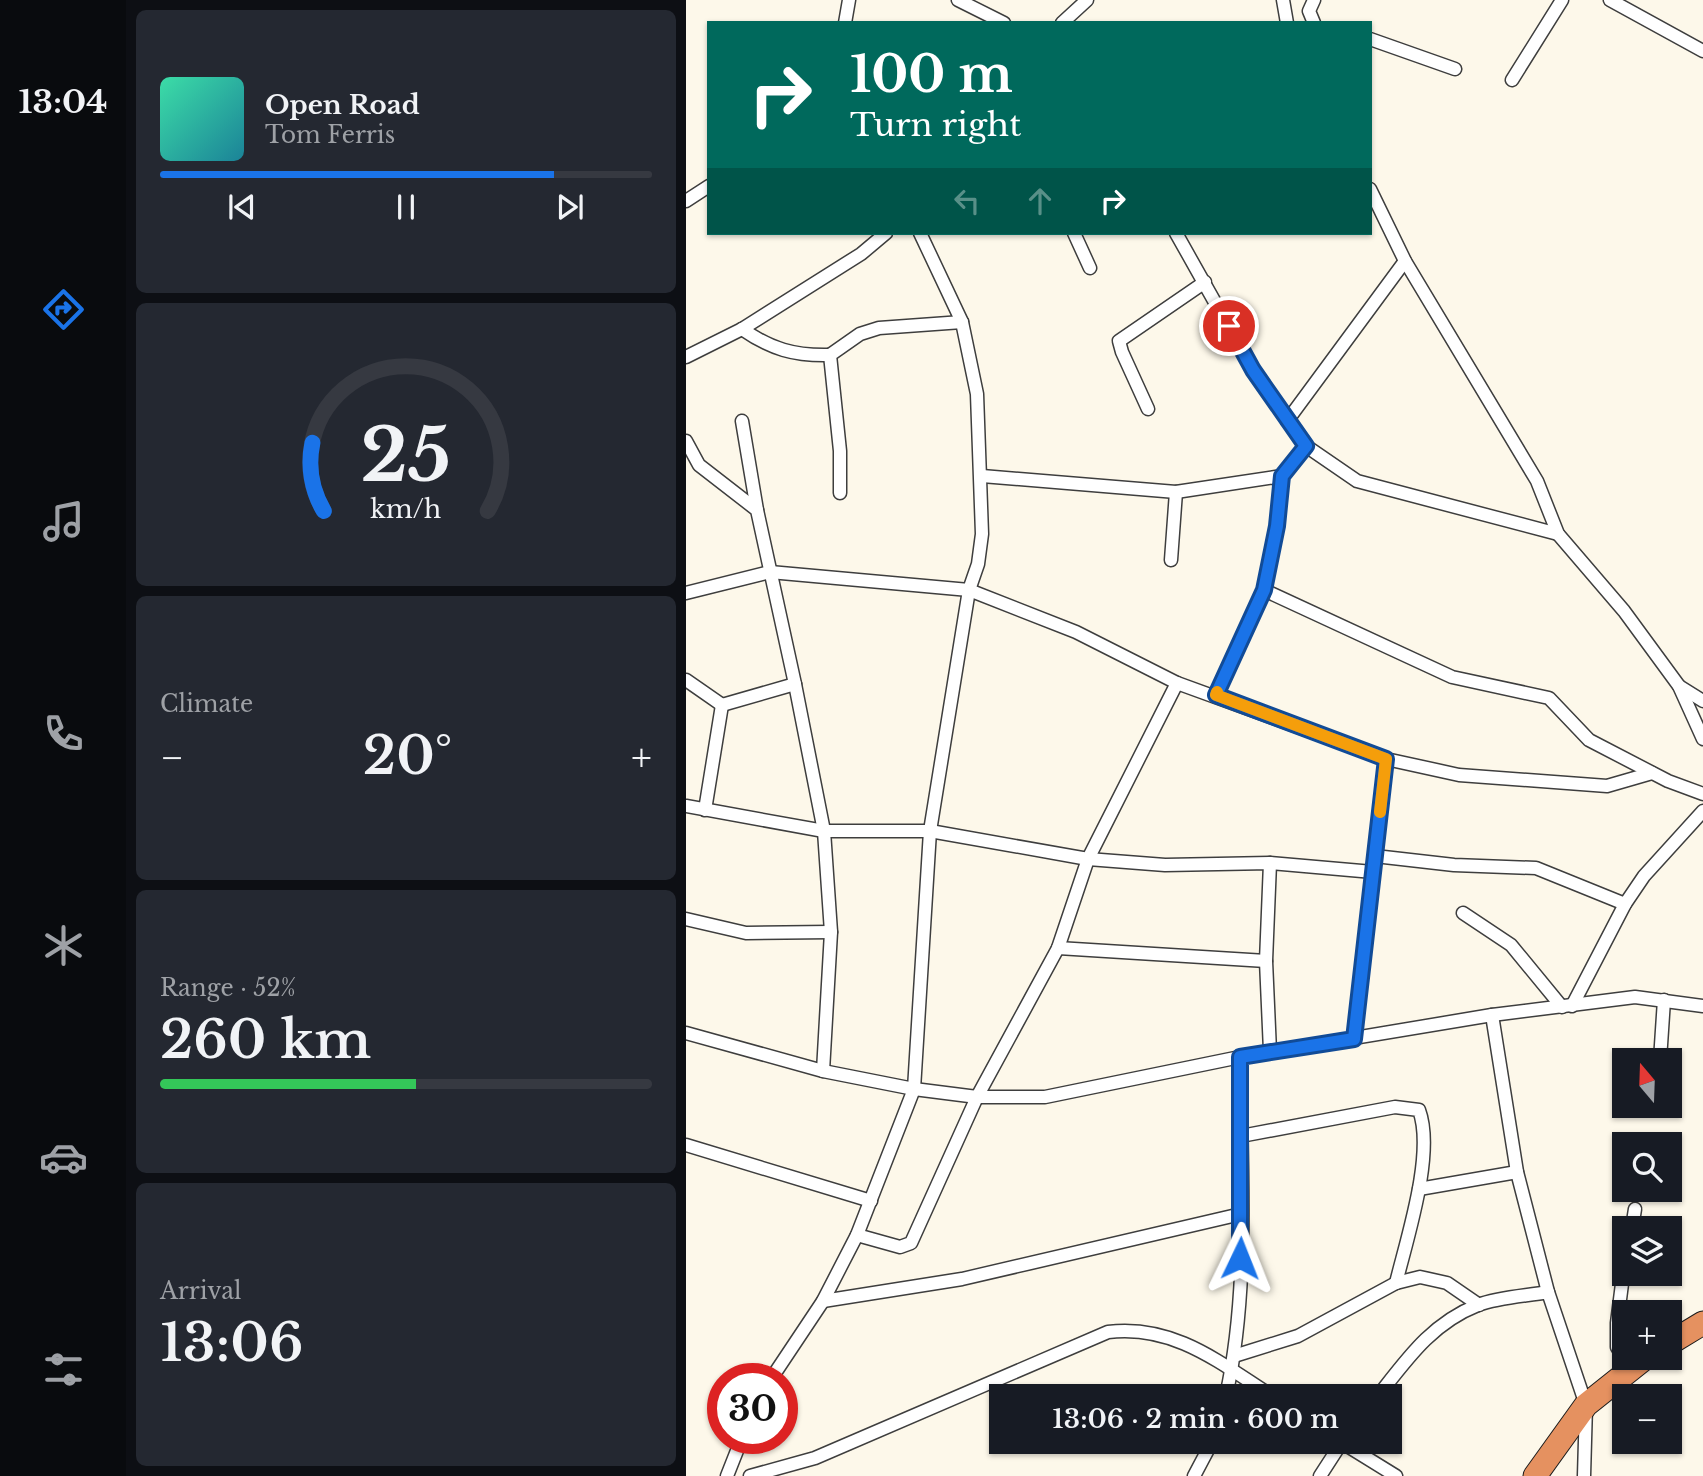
<!DOCTYPE html>
<meta charset="utf-8">
<style>
:root{--surface:#171b24;--page:#242831;--text:#f1f3f6;--muted:#9ea1a6;--line:#363941;--accent:#1a73e8}
body{margin:0;font-family:"Libre Baskerville",serif;background:var(--page);color:var(--text);height:100vh;display:flex;flex-direction:column;font-size:26px;white-space:nowrap}
*{box-sizing:border-box;margin:0}
p{font-size:23px;color:var(--muted)}
.icon{flex:none;width:38px;height:38px;fill:none;stroke:currentColor;stroke-width:2;stroke-linecap:round;stroke-linejoin:round}
.map{position:relative;flex:1;overflow:hidden}
.details{display:flex;flex-direction:column;gap:10px;padding:10px;background:#0d0f14;width:560px}
.details>*{flex:none}
.top-card{position:absolute;left:21px;top:21px;width:665px;height:214px;border-radius:0px;box-shadow:0 2px 5px #0004;background:#00695c;color:#fff;overflow:hidden}
.needle{width:46px;rotate:341deg}
.tools{position:absolute;left:926px;top:1048px;display:grid;gap:14px}
.tools a{display:grid;place-items:center;width:70px;height:70px;border-radius:0px;background:var(--surface);box-shadow:0 2px 5px #0004;font-size:35px}
.speed{position:absolute;left:21px;top:1363px;display:flex;gap:14px;font-size:35px;font-weight:700;text-align:center}
.speed>*{display:grid;place-content:center;width:91px;height:91px;border-radius:50%;background:var(--surface);box-shadow:0 2px 5px #0004;line-height:1}
.speed .limit{border:10px solid #d22;background:#fff;color:#111}
.pin{position:absolute;display:grid;place-items:center;width:60px;height:60px;color:#fff;margin:-30px;border:4px solid #fff;border-radius:50%;box-shadow:0 2px 7px #0007}
.me{position:absolute;width:77px;margin:-38px;rotate:2deg;stroke-linejoin:round;filter:drop-shadow(0 0 5px #0008)}
.turn{display:flex;align-items:center;gap:24px;height:147px;padding:0 28px;font-size:32px}
.turn .icon{width:91px;height:91px;stroke-width:2.5}
.turn b{display:block;font-size:49px;line-height:60px}
.lanes{display:flex;align-items:center;height:66px;padding:0 28px;background:#0003;justify-content:center;gap:35px;direction:ltr}
.lanes .off{opacity:.35}
.big{font-size:52px;font-weight:600;line-height:1.1}
.details .tile{flex:1;display:flex;flex-direction:column;justify-content:center;gap:10px;min-width:0;padding:0 24px;border-radius:10px;background:var(--page)}
.details .dial{align-items:center;gap:0}
.dial svg{height:182px;overflow:visible;fill:none;stroke:var(--line);stroke-width:7;stroke-linecap:round;text-anchor:middle}
.dial text{fill:var(--text);stroke:none}
.song{display:flex;align-items:center;gap:21px}
.cover{width:84px;height:84px;border-radius:10px;background:linear-gradient(135deg,hsl(160 70% 55%),hsl(190 70% 35%))}
.played{height:7px;border-radius:4px;background:linear-gradient(90deg,var(--accent) 80%,var(--line) 80%)}
.keys{display:flex;justify-content:space-around;direction:ltr}
.heat{display:flex;justify-content:space-between;align-items:center;font-size:38px;direction:ltr}
.charge{height:10px;border-radius:5px;background:linear-gradient(90deg,#34c759 52%,var(--line) 0)}
.trip{position:absolute;left:303px;top:1384px;width:413px;height:70px;border-radius:0px;background:var(--surface);box-shadow:0 2px 5px #0004;font-weight:600;line-height:70px;text-align:center}
main{display:flex;flex:1;min-height:0}
.dock{display:flex;flex-direction:column;width:126px;justify-content:space-around;align-items:center;background:#090b0e;color:var(--muted)}
.dock .icon{width:49px;height:49px}
.dock .current{color:var(--accent)}
.dock b{font-size:32px;color:var(--text)}
.map>svg:first-child{display:block}
</style>
<main>
<nav class="dock">
<b>13:04</b>
<svg class="icon current" aria-label="directions" viewBox="0 0 24 24"><path d="M12 3l9 9-9 9-9-9zM9 14v-3h6M13 9l2 2-2 2"/></svg>
<svg class="icon" aria-label="music" viewBox="0 0 24 24"><path d="M9 18V5l10-2v13"/><circle cx="6" cy="18" r="3"/><circle cx="16" cy="16" r="3"/></svg>
<svg class="icon" aria-label="phone" viewBox="0 0 24 24"><path d="M5 4h4l2 5-3 2q2 4 5 5l2-3 5 2v4C11 20 4 13 5 4z"/></svg>
<svg class="icon" aria-label="climate" viewBox="0 0 24 24"><path d="M12 3v18M4 7l16 10M4 17L20 7"/></svg>
<svg class="icon" aria-label="car" viewBox="0 0 24 24"><path d="M5 17H2v-5l4-1 3-4h7l3 4 3 1v5h-3M9 17h6M6 11h13"/><circle cx="7" cy="17" r="2"/><circle cx="17" cy="17" r="2"/></svg>
<svg class="icon" aria-label="filters" viewBox="0 0 24 24"><path d="M4 7h16M4 17h16"/><circle cx="9" cy="7" r="2"/><circle cx="15" cy="17" r="2"/></svg>
</nav>
<section class="details">
<div class="tile">
<div class="song"><i class="cover"></i><div><b>Open Road</b><p>Tom Ferris</p></div></div>
<div class="played"></div>
<div class="keys"><svg class="icon" aria-label="previous" viewBox="0 0 24 24"><path d="M18 5L8 12l10 7zM5 5v14"/></svg><svg class="icon" aria-label="pause" viewBox="0 0 24 24"><path d="M8 5v14M16 5v14"/></svg><svg class="icon" aria-label="next" viewBox="0 0 24 24"><path d="M6 5l10 7-10 7zM19 5v14"/></svg></div>
</div>
<div class="tile dial"><svg viewBox="0 0 100 80">
<path d="M14 69A42 42 0 1 1 86 69"/>
<path d="M14 69A42 42 0 0 1 9 39" stroke="#1a73e8"/>
<text x="50" y="56" font-size="32" font-weight="700">25</text>
<text x="50" y="72" font-size="11">km/h</text>
</svg></div>
<div class="tile"><p>Climate</p>
<div class="heat"><a>−</a><b class="big">20°</b><a>+</a></div>
</div>
<div class="tile"><p>Range · 52%</p><b class="big">260 km</b><div class="charge"></div></div>
<div class="tile"><p>Arrival</p><b class="big">13:06</b></div>
</section>
<div class="map">
<svg width="1017" height="1476" viewBox="0 0 1017 1476">
<rect width="100%" height="100%" fill="#fdf8ea"/>
<g fill="none" stroke-linecap="round" stroke-linejoin="round">
<!-- street casing -->
<g stroke="#3e3e3e" stroke-width="15">
<g id="street">
<path d="M272 0 318 23"/>
<path d="M597 0 601 23"/>
<path d="M924 0 1017 51"/>
<path d="M159 23 163 0"/>
<path d="M376 23 401 0"/>
<path d="M628 23 623 11 628 0"/>
<path d="M684 39 769 69"/>
<path d="M826 80 876 0"/>
<path d="M684 189 719 261 851 481 872 534 938 611 993 686 1017 739"/>
<path d="M0 201 23 186"/>
<path d="M388 233 404 268"/>
<path d="M490 233 567 370 620 446 671 481 872 534"/>
<path d="M56 329C85 349 108 356 144 355"/>
<path d="M0 357 56 329 175 254 200 233"/>
<path d="M462 409 436 352 433 341 519 282"/>
<path d="M56 421 71 510"/>
<path d="M601 421 719 261"/>
<path d="M0 441 13 465 71 510 109 684 138 831 145 932 137 1071"/>
<path d="M296 476 490 492 596 476"/>
<path d="M154 493V451L144 355 174 334 193 328 276 322"/>
<path d="M485 560 490 492"/>
<path d="M578 590 766 677 863 698 903 740 982 781 1017 794"/>
<path d="M0 593 84 572 283 590 390 632 491 683 700 759 773 775 921 786 966 773"/>
<path d="M0 680 36 705"/>
<path d="M993 686 1017 701"/>
<path d="M530 695 578 590 591 526 596 476 620 446"/>
<path d="M36 705 109 684"/>
<path d="M0 806 138 831H244L402 859 479 865 584 863 687 872"/>
<path d="M19 810 36 705"/>
<path d="M689 856 768 865 850 868 939 904"/>
<path d="M584 863 580 961 584 1051"/>
<path d="M777 913 825 945 876 1007"/>
<path d="M0 919 60 933 145 932"/>
<path d="M372 948 580 961"/>
<path d="M886 1006 939 904 958 876 1017 811"/>
<path d="M806 1015 831 1172 862 1292 900 1405 898 1476"/>
<path d="M0 1033 137 1071 228 1089 291 1097H359L554 1057 806 1015 949 997 1017 1006"/>
<path d="M668 1039 700 759"/>
<path d="M974 1060 978 1000"/>
<path d="M555 1136 709 1107 733 1110C749 1153 721 1238 710 1283"/>
<path d="M0 1145 185 1201"/>
<path d="M733 1189 831 1172"/>
<path d="M946 1228 949 1209"/>
<path d="M171 1235 214 1247 225 1243 291 1097 372 948 402 859 491 683"/>
<path d="M938 1268 931 1323V1347L944 1368"/>
<path d="M137 1301 276 1279 555 1214"/>
<path d="M548 1356 612 1336 710 1283 734 1277 761 1283 793 1305"/>
<path d="M85 1379 137 1301 171 1235 228 1089 244 831 283 590 292 564 296 534 291 394 276 322 234 233"/>
<path d="M540 1396C564 1289 555 1167 554 1057"/>
<path d="M692 1396C721 1359 746 1323 792 1305 813 1297 840 1296 862 1292"/>
<path d="M655 1442 710 1476"/>
<path d="M41 1476 56 1438"/>
<path d="M64 1476 129 1458 422 1332C488 1324 534 1363 586 1396"/>
<path d="M508 1476 526 1442"/>
<path d="M634 1476 656 1442"/>
</g>
</g>
<!-- highway casing -->
<g stroke="#1c1c1c" stroke-width="25">
<g id="highway">
<path d="M984 1343 1017 1323"/>
<path d="M849 1476 900 1405 959 1358"/>
</g>
</g>
<!-- street -->
<use href="#street" stroke="#fff" stroke-width="12"/>
<!-- highway -->
<use href="#highway" stroke="#e59160" stroke-width="23"/>
</g>
<g fill="none" stroke-linecap="round" stroke-linejoin="round">
<!-- route casing -->
<g stroke="#114b97" stroke-width="18">
<path id="route" d="M543 326 567 370 620 446 596 476 591 526 578 590 530 695 700 759 668 1039 554 1057V1258"/>
</g>
<!-- route -->
<use href="#route" stroke="#1a73e8" stroke-width="12"/>
<!-- slow -->
<path stroke="#f59e0b" stroke-width="12" d="M531 692 530 695 700 759 694 812"/>
</g>
</svg>
<div class="tools">
<a><svg class="needle" viewBox="-14 -14 28 28"><path d="M0-13l5 13h-10z" fill="#e53935"/><path d="M0 13l5-13h-10z" fill="#9ea1a6"/></svg></a>
<a><svg class="icon" aria-label="search" viewBox="0 0 24 24"><circle cx="10" cy="10" r="6"/><path d="M15 15l6 6"/></svg></a>
<a><svg class="icon" aria-label="layers" viewBox="0 0 24 24"><path d="M12 4l9 5-9 5-9-5zM3 14l9 5 9-5"/></svg></a>
<a>+</a>
<a>−</a>
</div>
<div class="speed"><div class="limit">30</div></div>
<div class="pin" style="left:543px;top:326px;background:#d93025"><svg class="icon" aria-label="arrive" viewBox="0 0 24 24"><path d="M6 21V4h12l-3 4 3 4H6"/></svg></div>
<svg class="me" style="left:554px;top:1258px" viewBox="-20 -20 40 40"><path d="M0-17L14 15 0 8-14 15z" fill="#1a73e8" stroke="#fff" stroke-width="4"/></svg>
<div class="trip">13:06 · 2 min · 600 m</div>
<div class="top-card">
<div class="turn"><svg class="icon" aria-label="right" viewBox="0 0 24 24"><path d="M7 20v-9h11M14 6l5 5-5 5"/></svg><div><b>100 m</b>Turn right</div></div>
<div class="lanes"><svg class="icon off" aria-label="left" viewBox="0 0 24 24"><path d="M17 20v-9H6M10 6l-5 5 5 5"/></svg><svg class="icon off" aria-label="ahead" viewBox="0 0 24 24"><path d="M12 20V5M6 11l6-6 6 6"/></svg><svg class="icon" aria-label="right" viewBox="0 0 24 24"><path d="M7 20v-9h11M14 6l5 5-5 5"/></svg></div>
</div>
</div>
</main>
